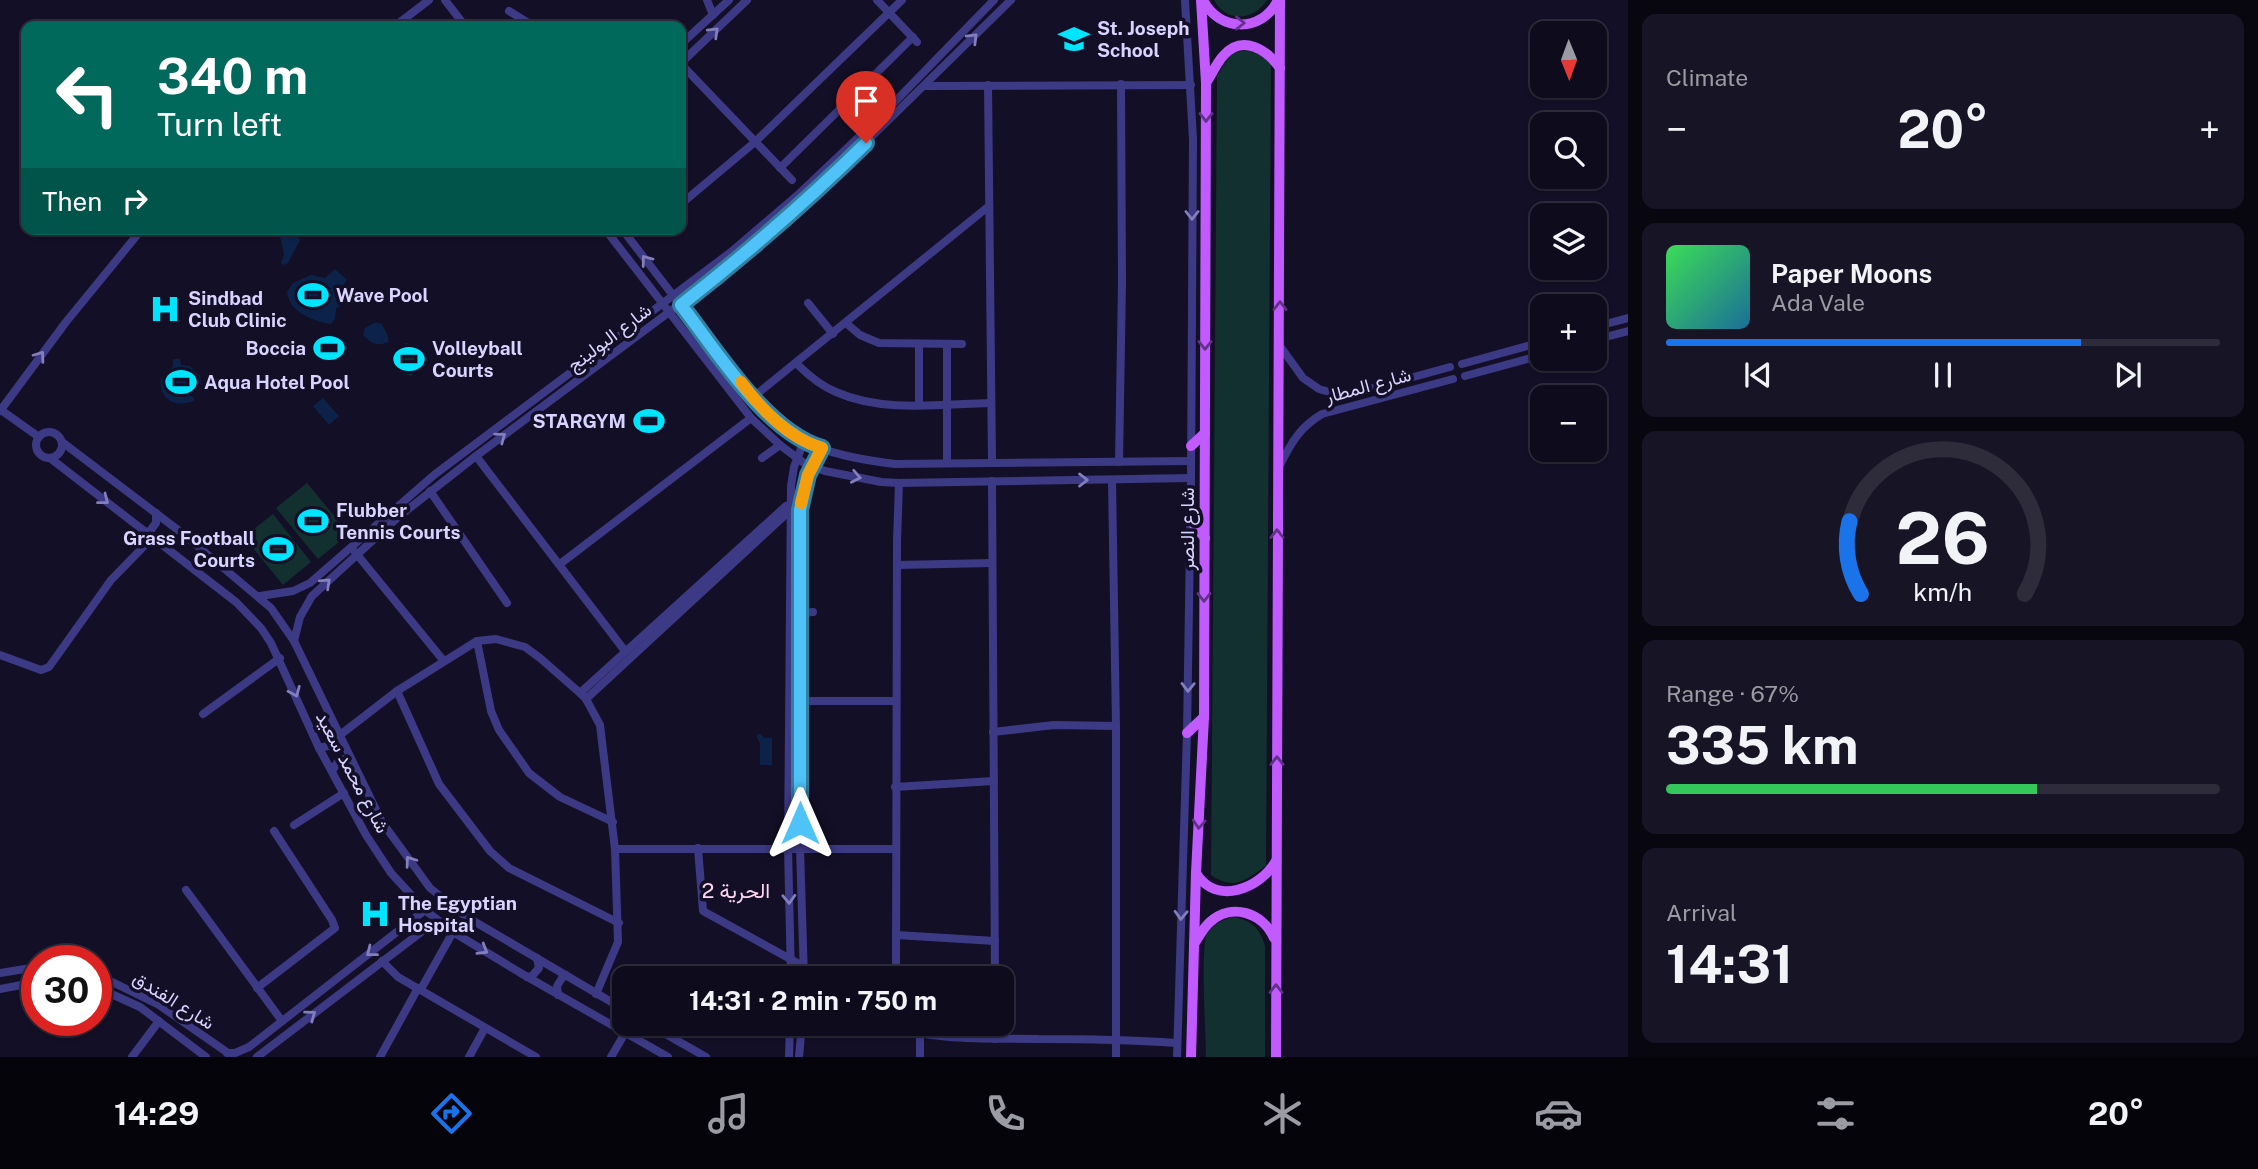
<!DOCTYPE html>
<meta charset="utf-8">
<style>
:root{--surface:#0e0b1c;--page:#171425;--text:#f1f3f6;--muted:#9b9ba3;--line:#2e2b3b;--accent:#1a73e8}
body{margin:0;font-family:"Public Sans",Vazirmatn,sans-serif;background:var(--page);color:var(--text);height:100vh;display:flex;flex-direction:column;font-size:26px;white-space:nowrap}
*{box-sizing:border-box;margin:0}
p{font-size:23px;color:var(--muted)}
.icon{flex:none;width:38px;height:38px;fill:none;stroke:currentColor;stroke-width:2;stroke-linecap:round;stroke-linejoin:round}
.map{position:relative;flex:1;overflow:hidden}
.details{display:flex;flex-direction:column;gap:14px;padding:14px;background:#08060f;width:630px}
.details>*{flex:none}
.banner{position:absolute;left:21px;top:21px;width:665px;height:214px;border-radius:14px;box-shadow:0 2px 5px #0004,0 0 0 2px var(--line);background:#00695c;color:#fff;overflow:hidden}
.needle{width:46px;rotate:179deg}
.buttons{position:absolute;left:1530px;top:21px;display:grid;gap:14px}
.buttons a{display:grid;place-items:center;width:77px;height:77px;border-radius:14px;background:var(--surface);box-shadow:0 2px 5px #0004,0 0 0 2px var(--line);font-size:35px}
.speed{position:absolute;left:21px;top:945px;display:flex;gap:14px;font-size:35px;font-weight:700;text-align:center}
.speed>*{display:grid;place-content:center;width:91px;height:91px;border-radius:50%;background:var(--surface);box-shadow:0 2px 5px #0004,0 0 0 2px var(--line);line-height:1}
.speed .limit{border:10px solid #d22;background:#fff;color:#111}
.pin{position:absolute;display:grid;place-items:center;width:60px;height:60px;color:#fff;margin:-72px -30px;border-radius:50% 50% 50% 0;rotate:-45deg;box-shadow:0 0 7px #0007}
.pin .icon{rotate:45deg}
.me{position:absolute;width:77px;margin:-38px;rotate:0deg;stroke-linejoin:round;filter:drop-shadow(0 0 5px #0008)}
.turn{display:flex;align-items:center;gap:24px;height:147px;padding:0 21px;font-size:32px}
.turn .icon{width:91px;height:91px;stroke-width:2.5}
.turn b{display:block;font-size:49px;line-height:60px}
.then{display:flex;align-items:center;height:66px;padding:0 21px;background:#0003;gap:14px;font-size:26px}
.big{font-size:52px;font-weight:700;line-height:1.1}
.details .tile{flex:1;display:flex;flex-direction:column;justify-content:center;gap:10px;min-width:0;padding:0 24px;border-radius:14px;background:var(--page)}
.details .dial{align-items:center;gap:0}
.dial svg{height:182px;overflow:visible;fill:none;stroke:var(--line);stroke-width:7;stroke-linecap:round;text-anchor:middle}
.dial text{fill:var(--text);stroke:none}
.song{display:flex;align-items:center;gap:21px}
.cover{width:84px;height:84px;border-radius:10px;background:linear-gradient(135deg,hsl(130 70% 55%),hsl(200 70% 35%))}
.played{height:7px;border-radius:4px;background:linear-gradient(90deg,var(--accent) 75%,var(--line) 75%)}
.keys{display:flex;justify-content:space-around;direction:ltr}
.heat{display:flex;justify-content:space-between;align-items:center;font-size:38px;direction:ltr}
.charge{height:10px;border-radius:5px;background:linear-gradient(90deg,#34c759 67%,var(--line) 0)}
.trip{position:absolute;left:612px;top:966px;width:402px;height:70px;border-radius:14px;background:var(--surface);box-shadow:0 2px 5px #0004,0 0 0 2px var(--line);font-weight:700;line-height:70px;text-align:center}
.menu{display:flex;height:112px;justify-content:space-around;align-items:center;background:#06040b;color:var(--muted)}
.menu .icon{width:49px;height:49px}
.menu .on{color:var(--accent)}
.menu b{font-size:32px;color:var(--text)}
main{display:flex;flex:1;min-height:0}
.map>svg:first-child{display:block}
</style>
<main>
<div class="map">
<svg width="1628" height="1057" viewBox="0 0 1628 1057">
<rect width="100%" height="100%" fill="#130f26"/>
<!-- green -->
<g fill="#12302f">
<path d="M1214 0H1267C1254 21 1226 23 1214 0Z"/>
<path d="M1251 50 1271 61 1266 866C1245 880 1235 891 1211 875L1217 76 1233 52Z"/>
<path d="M405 343 420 346 412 376 398 372Z"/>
<path d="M307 483 349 534 318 559 276 508Z"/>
<path d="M273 514 311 562 283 585 244 537Z"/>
<path d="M1234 917C1252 921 1260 928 1265 946V1057H1206C1206 1034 1200 949 1207 934 1213 923 1223 920 1234 917Z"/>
</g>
<!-- water -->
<g fill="#0c2248">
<path d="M282 229H294L300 240 288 263 283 265 281 263 284 255 280 236Z"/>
<path d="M335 269 347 280 338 293 340 306 336 309 335 319 331 324C314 321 289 313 287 292L293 283 311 275 325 278Z"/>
<path d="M376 322 382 324 388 336V342C376 347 371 343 363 335L365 328Z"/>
<path d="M173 359H180L181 365 190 366 200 376 201 384H195L188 388V393L194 398V401C175 408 159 400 161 379L173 366Z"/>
<path d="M323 398 339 416 329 425 313 406Z"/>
<path d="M761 734 764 738H772V765H760V743L757 738V735Z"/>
</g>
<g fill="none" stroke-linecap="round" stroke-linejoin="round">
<!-- minor -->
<g stroke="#3d3a85" stroke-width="8">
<path d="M445 0 465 26"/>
<path d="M707 0 713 15"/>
<path d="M877 0 917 42"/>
<path d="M509 11 533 26"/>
<path d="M395 26 429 0"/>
<path d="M681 44 729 0"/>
<path d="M681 63 747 0"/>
<path d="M681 64 792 180"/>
<path d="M988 85 992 462"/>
<path d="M925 86 1191 85"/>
<path d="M780 168 913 37"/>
<path d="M681 204 755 142 902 0"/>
<path d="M605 229 751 418 780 445 804 463 825 471 881 482 899 483 1191 478"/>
<path d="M622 229 752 398C766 412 781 428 798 438 826 454 863 460 895 464L1191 461"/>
<path d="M808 303 833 334"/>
<path d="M846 323 860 335 879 343 962 344"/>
<path d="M1594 327 1628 318"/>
<path d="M1594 340 1628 331"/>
<path d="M919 344V404"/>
<path d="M947 344V463"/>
<path d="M1280 346 1303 378 1319 389 1336 394 1355 393 1450 367"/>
<path d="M797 364C808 375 821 386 836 392 883 413 941 404 991 403"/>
<path d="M1462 364 1542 342"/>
<path d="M1465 376 1542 355"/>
<path d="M752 398 989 206"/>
<path d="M1 410 39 437"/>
<path d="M0 411 66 322 142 229"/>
<circle cx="49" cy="445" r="13"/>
<path d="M62 442 182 533 271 608 294 641 382 822 430 888 465 916 625 1010"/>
<path d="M476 456 625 651"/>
<path d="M50 458 236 602 261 628 271 643 319 748 366 835 391 873 425 910 453 932 524 975 668 1057"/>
<path d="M762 458 780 445"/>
<path d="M1119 462 1122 282 1121 84"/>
<path d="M1280 465C1291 443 1300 427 1322 414L1453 379"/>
<path d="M1112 480 1116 726V1057"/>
<path d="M992 481 995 978"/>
<path d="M430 491 507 603"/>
<path d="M145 532 150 531 156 523V513"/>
<path d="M355 552 443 660"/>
<path d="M560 564 751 418"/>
<path d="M897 565 992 563"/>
<path d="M260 596 293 591 310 583 434 475 731 252 800 193 883 114 994 0"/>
<path d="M800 613 813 612"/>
<path d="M294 641 300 617 312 596 397 518 476 456 747 254 807 200 1011 0"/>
<path d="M477 641 491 711 499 730 529 773 560 797 613 822"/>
<path d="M0 655 41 670 49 667 111 580 153 537"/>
<path d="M397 691 439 784 490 851 509 868 619 923"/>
<path d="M580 693 786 506 795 503"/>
<path d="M586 699 784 516 793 511"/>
<path d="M800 701H896"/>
<path d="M203 714 280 658"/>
<path d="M993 732 1054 725 1116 726"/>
<path d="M319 748 332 745 340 735 397 691 477 641 496 639 525 647 540 658 580 693 586 699 600 725 615 849 618 942 596 994"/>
<path d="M332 771 339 760 345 759 352 761"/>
<path d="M895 787 994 781"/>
<path d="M294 825 344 793"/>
<path d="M698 848 703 911 803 966"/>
<path d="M615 849H896"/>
<path d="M186 890 282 1021"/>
<path d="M896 935 995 941"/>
<path d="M382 961 398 977 536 1057"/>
<path d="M0 973 37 967"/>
<path d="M96 974 159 1005 231 1055"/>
<path d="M527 977 532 976 539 968 537 958"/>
<path d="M791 978 788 848 791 486 794 467 804 441"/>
<path d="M804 978 800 848V510L808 475 822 448"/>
<path d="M896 978 897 541 899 483"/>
<path d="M96 987 140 1007 206 1057"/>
<path d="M257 988 335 928 332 920 274 831"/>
<path d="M0 989 37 982"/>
<path d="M421 989 453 932"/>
<path d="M558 995 557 986 562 978 566 975"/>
<path d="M648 1024 706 1057"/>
<path d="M890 1024C928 1042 995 1038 1038 1039 1085 1039 1131 1040 1177 1043"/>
<path d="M995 1024V1039"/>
<path d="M920 1033V1057"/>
<path d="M227 1053H235L249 1047 425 910"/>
<path d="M132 1057 159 1021"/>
<path d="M257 1057 437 920"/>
<path d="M380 1057 418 988"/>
<path d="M469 1057 485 1028"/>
<path d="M611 1057 625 1033"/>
<path d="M789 1057 790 1024"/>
<path d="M799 1057 802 1024"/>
<path d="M1177 1057 1187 733 1191 478 1193 139 1185 0"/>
</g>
<!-- major -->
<g stroke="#c25bff" stroke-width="10">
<path d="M1203 0C1219 32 1262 33 1278 0"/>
<path d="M1206 83C1212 74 1217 62 1224 55 1243 34 1267 50 1280 68"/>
<path d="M1191 446 1205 433"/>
<path d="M1191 521 1205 538"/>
<path d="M1187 733 1204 717"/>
<path d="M1196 873C1216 906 1260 889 1276 861"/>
<path d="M1194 944C1199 937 1203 928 1210 922 1232 902 1263 913 1274 938"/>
<path d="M1191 1057 1196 873 1204 717 1206 83 1201 0"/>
<path d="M1276 1057 1280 0"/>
</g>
</g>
<!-- one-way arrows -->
<defs><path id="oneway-chevron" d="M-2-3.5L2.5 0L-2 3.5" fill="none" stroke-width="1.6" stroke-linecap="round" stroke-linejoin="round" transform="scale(1.75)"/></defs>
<g stroke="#623188">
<use href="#oneway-chevron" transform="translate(1240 23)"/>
<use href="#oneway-chevron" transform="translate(1206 117) rotate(90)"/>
<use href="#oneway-chevron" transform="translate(1280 306) rotate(-90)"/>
<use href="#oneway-chevron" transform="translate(1205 345) rotate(90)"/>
<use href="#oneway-chevron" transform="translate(1277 534) rotate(-90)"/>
<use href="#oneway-chevron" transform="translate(1204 597) rotate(90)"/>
<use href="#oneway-chevron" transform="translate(1277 761) rotate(-90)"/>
<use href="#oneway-chevron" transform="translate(1199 824) rotate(94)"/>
<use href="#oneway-chevron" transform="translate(1276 989) rotate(-90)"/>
</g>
<g stroke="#837fbc">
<use href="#oneway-chevron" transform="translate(714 32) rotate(-44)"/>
<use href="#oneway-chevron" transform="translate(973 38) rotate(-45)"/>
<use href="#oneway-chevron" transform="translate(1192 215) rotate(90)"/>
<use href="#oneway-chevron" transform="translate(646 260) rotate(-127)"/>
<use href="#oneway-chevron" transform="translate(40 356) rotate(-54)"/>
<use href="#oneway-chevron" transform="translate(501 437) rotate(-36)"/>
<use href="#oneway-chevron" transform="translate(856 477) rotate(11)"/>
<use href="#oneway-chevron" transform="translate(1083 480)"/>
<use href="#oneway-chevron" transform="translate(104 500) rotate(38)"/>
<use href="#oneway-chevron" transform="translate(326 583) rotate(-43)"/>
<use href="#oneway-chevron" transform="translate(1188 687) rotate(91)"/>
<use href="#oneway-chevron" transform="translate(295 692) rotate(67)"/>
<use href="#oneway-chevron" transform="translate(410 861) rotate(-126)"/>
<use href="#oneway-chevron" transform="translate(789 899) rotate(88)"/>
<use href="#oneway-chevron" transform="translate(1181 915) rotate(92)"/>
<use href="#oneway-chevron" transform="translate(483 950) rotate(31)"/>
<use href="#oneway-chevron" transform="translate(371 952) rotate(142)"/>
<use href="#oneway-chevron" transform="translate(311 1015) rotate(-36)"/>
</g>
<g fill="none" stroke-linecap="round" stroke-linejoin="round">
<!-- route casing -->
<g stroke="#337fa1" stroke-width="18">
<path id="route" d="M800 823V510L808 475 822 448C766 432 716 350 681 305 746 254 807 201 866 143"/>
</g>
<!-- route -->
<use href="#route" stroke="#4fc3f7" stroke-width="12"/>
<!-- slow -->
<path stroke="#f59e0b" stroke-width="12" d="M741 382C762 410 788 438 822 448L808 475 801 503"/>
</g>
<!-- icons -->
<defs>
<g id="school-bare" transform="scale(2.415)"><path d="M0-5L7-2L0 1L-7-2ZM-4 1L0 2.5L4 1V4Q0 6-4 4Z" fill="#00e5ff" stroke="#130f26" stroke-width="2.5" paint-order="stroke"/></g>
<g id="stadium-bare" transform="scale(2.415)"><path d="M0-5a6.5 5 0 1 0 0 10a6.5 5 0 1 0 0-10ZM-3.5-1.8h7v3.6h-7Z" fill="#00e5ff" stroke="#130f26" stroke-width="2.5" paint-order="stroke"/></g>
<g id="hospital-bare" transform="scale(2.415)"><path d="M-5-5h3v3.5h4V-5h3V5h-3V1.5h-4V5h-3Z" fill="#00e5ff" stroke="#130f26" stroke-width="2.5" paint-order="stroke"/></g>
</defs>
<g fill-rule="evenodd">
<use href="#school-bare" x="1074" y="39"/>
<use href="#stadium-bare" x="313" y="295"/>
<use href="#hospital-bare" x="165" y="309"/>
<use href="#stadium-bare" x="329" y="348"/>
<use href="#stadium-bare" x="409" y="359"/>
<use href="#stadium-bare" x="181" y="382"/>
<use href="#stadium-bare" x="649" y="421"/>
<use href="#stadium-bare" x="313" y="521"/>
<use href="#stadium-bare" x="278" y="549"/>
<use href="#hospital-bare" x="375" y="914"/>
</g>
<g text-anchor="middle" stroke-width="7" stroke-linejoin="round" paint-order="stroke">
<!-- poi labels -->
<g font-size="19" font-weight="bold" fill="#d9d4ff" stroke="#130f26" text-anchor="start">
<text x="1097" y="35">St. Joseph<tspan x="1097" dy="22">School</tspan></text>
<text x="336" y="302">Wave Pool</text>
<text x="188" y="305">Sindbad<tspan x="188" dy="22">Club Clinic</tspan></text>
<text x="306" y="355" text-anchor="end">Boccia</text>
<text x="432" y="355">Volleyball<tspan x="432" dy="22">Courts</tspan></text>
<text x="204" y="389">Aqua Hotel Pool</text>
<text x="626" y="428" text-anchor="end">STARGYM</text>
<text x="336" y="517">Flubber<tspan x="336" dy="22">Tennis Courts</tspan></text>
<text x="255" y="545" text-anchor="end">Grass Football<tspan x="255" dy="22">Courts</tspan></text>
<text x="398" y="910">The Egyptian<tspan x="398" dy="22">Hospital</tspan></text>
</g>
<!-- street labels -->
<g font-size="19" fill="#d9d4ff" stroke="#130f26">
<text transform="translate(609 337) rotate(-37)" y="7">شارع البولينج</text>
<text transform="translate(1368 385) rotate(-15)" y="7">شارع المطار</text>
<text transform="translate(1187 529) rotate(-90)" y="7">شارع النصر</text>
<text transform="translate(353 772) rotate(62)" y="7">شارع محمد سعيد</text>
<text transform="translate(174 1000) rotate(32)" y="7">شارع الفندق</text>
</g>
<!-- neighbourhood labels -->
<g font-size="21" fill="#ffd6f0" stroke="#130f26">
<text x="736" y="898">الحرية 2</text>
</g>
</g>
</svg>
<div class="buttons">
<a><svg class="needle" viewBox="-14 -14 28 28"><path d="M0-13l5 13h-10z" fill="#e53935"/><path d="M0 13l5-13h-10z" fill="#9b9ba3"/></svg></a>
<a><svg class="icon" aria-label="search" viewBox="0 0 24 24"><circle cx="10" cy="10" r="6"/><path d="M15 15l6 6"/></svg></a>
<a><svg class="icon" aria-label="layers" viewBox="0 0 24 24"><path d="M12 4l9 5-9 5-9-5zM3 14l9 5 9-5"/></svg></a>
<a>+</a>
<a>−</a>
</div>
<div class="speed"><div class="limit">30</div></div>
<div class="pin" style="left:866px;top:143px;background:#d93025"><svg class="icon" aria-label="arrive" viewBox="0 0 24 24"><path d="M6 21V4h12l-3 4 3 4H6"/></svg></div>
<svg class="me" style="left:800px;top:823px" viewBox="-20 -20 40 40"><path d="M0-17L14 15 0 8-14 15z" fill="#4fc3f7" stroke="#fff" stroke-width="4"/></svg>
<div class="trip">14:31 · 2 min · 750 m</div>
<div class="banner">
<div class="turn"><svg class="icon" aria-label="left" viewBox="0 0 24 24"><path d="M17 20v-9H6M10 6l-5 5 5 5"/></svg><div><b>340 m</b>Turn left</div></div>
<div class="then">Then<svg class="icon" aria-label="right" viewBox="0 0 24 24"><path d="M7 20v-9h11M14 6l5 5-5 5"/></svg></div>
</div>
</div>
<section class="details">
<div class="tile"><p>Climate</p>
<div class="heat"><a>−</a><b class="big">20°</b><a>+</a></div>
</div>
<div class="tile">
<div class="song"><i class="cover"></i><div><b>Paper Moons</b><p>Ada Vale</p></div></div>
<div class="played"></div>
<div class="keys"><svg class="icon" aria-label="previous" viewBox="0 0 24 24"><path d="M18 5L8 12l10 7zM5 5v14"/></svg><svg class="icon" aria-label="pause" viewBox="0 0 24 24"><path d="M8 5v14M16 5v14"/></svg><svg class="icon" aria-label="next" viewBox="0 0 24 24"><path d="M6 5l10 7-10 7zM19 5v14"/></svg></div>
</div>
<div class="tile dial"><svg viewBox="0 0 100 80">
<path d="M14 69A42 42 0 1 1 86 69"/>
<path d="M14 69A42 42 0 0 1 9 37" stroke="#1a73e8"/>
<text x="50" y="56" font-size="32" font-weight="700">26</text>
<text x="50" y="72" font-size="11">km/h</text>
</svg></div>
<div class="tile"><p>Range · 67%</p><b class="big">335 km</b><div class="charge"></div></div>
<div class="tile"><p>Arrival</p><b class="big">14:31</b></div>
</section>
</main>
<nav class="menu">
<b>14:29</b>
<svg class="icon on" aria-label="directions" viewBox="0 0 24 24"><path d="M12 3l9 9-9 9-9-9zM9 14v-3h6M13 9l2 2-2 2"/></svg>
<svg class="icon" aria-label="music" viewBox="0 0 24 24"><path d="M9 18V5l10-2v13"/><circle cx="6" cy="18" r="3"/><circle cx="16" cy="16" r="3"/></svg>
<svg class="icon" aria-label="phone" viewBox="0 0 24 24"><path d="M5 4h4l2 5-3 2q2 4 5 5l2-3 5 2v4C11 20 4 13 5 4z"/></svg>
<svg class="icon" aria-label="climate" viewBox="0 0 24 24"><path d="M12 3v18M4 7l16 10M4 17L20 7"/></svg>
<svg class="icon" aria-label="car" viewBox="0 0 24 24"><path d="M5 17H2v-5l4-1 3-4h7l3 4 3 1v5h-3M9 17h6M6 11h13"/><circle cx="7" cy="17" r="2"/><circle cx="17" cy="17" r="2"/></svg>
<svg class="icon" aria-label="filters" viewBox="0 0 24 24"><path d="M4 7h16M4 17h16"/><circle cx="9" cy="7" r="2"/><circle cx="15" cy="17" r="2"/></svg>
<b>20°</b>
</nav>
